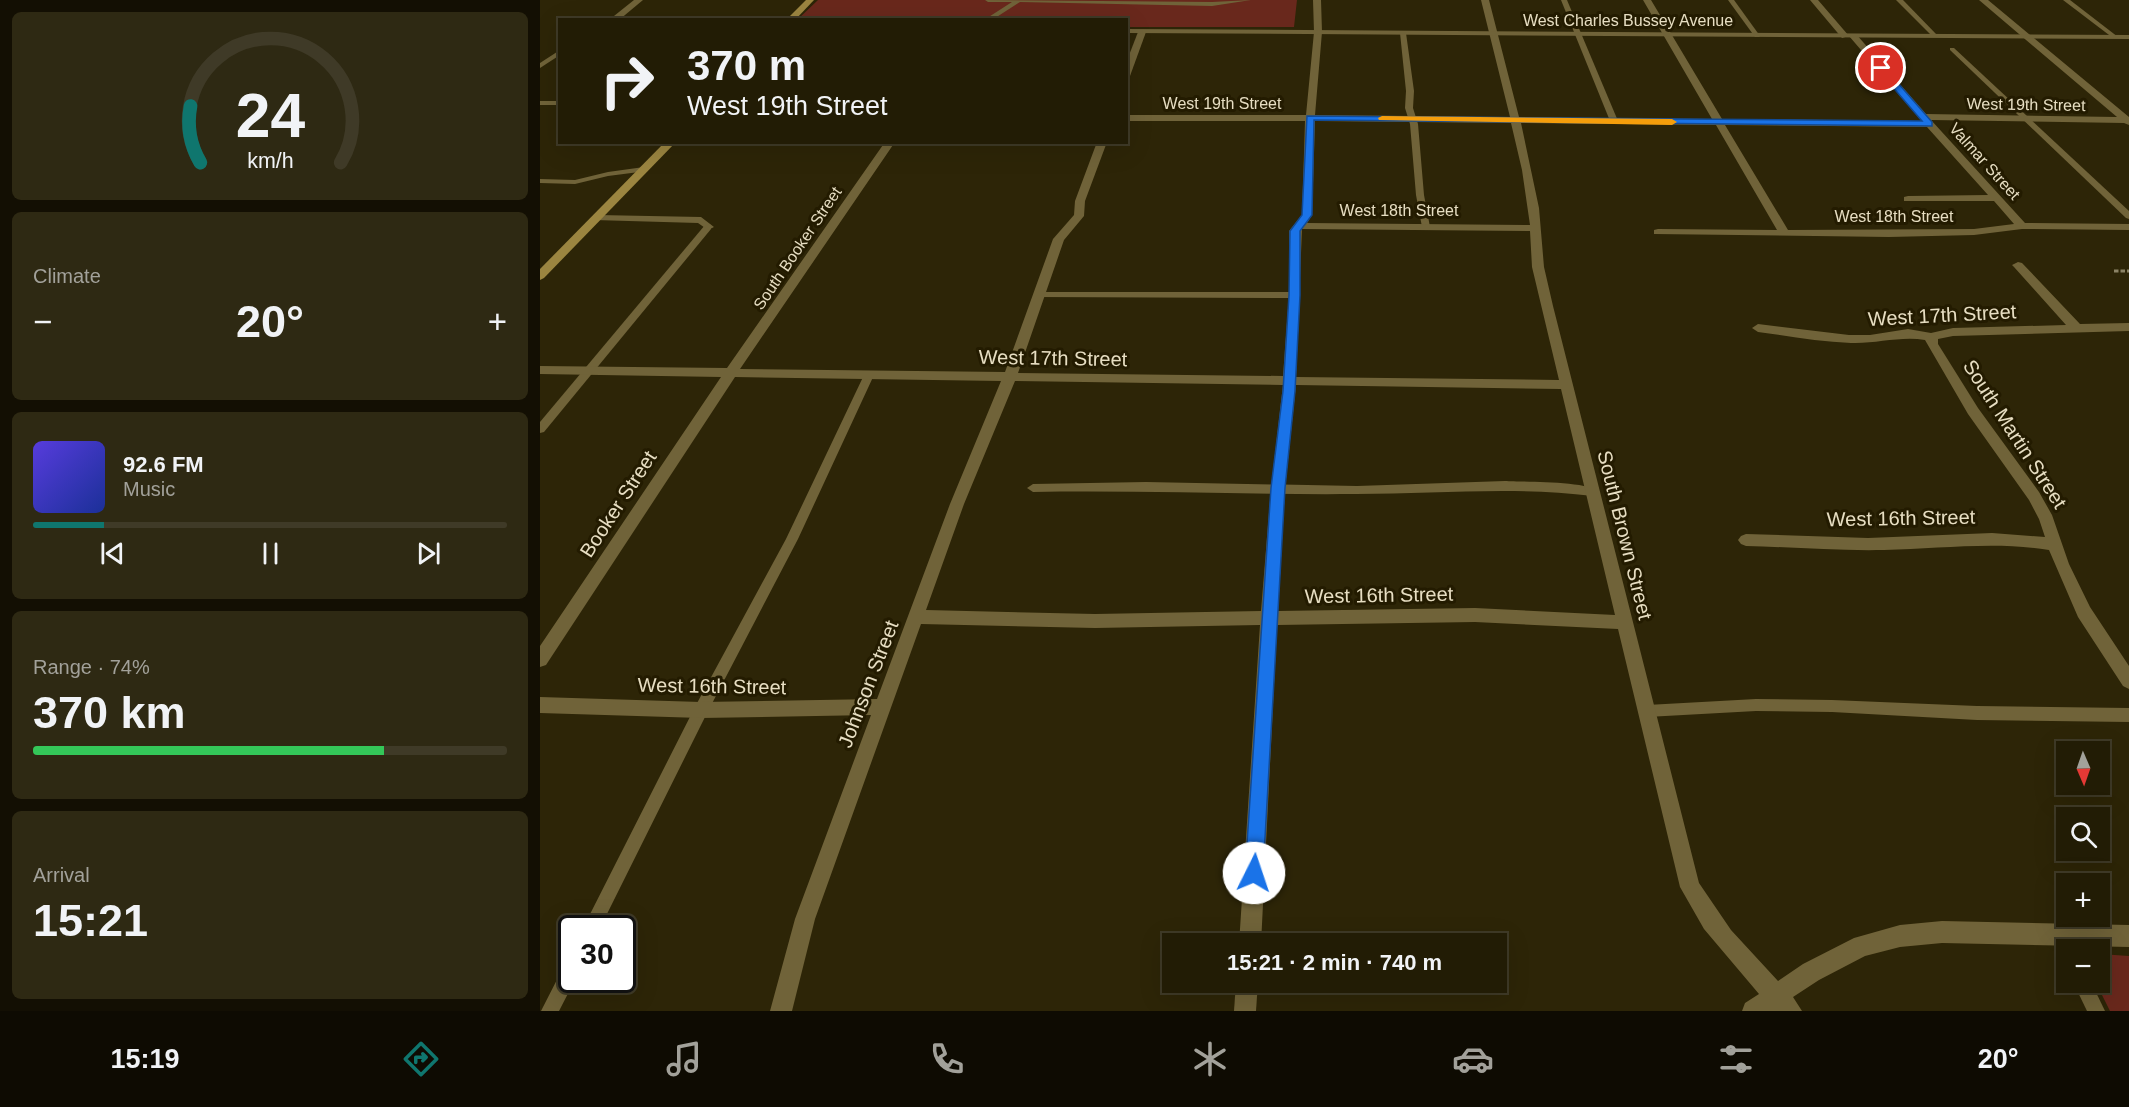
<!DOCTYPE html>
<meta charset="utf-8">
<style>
:root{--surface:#221c05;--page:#2e2913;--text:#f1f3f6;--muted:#a2a19a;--line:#3f3a27;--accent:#0f766e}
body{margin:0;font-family:Arial,sans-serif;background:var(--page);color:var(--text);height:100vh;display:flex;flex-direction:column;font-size:22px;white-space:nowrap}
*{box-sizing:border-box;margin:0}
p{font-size:20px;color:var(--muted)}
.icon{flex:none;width:33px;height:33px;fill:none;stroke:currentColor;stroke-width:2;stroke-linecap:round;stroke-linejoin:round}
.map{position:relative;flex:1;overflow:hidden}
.panel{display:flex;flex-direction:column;gap:12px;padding:12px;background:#130f03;width:540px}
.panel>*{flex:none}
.hud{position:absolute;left:18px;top:18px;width:570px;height:126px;border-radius:0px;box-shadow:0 6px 24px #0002,0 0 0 2px var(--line);background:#221c05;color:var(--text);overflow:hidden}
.needle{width:39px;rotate:178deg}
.controls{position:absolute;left:1516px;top:741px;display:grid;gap:12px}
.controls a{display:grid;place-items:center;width:54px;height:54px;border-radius:0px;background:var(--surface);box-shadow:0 6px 24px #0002,0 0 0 2px var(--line);font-size:30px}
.speed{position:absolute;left:18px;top:915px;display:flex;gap:12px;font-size:30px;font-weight:700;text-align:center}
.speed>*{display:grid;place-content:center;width:78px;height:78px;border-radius:50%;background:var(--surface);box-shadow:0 6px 24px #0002,0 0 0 2px var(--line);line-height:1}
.speed .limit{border:3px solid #111;border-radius:9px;background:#fff;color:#111}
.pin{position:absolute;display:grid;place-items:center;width:51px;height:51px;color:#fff;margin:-26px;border:3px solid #fff;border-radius:50%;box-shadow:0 2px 6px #0007}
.me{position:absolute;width:66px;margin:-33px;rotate:4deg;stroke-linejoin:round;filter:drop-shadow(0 0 4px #0008)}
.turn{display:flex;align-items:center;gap:21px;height:126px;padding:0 30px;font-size:27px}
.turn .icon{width:78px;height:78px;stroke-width:2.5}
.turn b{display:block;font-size:42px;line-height:51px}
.big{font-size:45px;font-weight:700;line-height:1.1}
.panel .tile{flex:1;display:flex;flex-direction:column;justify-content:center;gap:9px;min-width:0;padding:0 21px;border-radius:9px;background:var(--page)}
.panel .dial{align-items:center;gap:0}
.dial svg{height:156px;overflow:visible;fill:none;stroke:var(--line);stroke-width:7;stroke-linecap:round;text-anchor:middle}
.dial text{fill:var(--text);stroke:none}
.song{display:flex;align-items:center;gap:18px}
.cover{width:72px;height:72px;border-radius:9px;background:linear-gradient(135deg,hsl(250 70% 55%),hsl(230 70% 35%))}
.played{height:6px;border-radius:3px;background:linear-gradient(90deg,var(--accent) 15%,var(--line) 15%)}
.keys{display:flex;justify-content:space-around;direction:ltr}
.heat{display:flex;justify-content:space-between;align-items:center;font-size:33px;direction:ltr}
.charge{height:9px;border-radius:4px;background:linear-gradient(90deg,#34c759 74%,var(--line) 0)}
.trip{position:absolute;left:622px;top:933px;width:345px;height:60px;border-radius:0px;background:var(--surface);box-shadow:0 6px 24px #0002,0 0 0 2px var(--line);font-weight:700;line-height:60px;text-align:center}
.menu{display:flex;height:96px;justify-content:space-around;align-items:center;background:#0e0b02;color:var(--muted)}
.menu .icon{width:42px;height:42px}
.menu .current{color:var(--accent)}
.menu b{font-size:27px;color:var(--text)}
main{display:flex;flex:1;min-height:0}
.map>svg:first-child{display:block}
</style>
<main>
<section class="panel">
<div class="tile dial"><svg viewBox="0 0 100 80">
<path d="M14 69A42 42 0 1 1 86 69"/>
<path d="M14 69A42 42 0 0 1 9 40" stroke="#0f766e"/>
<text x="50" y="56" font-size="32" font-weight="700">24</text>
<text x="50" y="72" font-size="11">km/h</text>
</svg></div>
<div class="tile"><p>Climate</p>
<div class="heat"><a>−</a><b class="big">20°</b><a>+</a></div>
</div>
<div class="tile">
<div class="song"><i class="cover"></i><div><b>92.6 FM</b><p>Music</p></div></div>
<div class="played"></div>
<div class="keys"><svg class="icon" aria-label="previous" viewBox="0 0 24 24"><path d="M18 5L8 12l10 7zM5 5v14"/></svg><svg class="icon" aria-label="pause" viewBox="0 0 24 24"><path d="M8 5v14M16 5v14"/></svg><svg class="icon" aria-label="next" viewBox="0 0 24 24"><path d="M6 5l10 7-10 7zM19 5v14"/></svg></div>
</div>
<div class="tile"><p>Range · 74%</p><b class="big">370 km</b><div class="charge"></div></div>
<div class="tile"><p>Arrival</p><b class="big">15:21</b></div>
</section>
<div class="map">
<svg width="1589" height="1011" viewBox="0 0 1589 1011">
<rect width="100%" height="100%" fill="#2d2507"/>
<!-- green -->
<g fill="#69281c">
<path d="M278 0H757L754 27H587L586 20H257Z"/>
<path d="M1560 954 1589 956V1011H1570L1556 983 1560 982Z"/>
</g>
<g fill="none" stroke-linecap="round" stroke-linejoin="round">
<!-- path -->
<path stroke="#8b8366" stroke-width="3" stroke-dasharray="4.5 2" stroke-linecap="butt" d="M1574 271H1589"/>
<!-- service -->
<g fill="#706339" fill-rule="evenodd">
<path d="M445 0 672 2 711 0 672 6 480 2 452 20H444L472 2H448Z"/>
<path d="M1021 0H1027L1078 121 1077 123 1070 121Z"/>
<path d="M1188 0H1194L1220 36 1219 37H1215Z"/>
<path d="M1356 0H1363L1397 35V37H1393Z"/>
<path d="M1523 0H1530L1578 37 1573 38Z"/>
<path d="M863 31 866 33 874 91 873 108 878 124 884 195 890 227 886 230 882 227 876 195 870 124 865 108 866 91 860 33Z"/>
<path d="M1410 48H1414L1589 211V219L1586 218 1410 50Z"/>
<path d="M20 50V55L0 68V63Z"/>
<rect x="0" y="101" width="20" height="4"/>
<path d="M104 167 108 169 107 171 68 176 35 184 0 183V179L35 180 68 172Z"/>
<path d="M168 224 171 225V229L4 432 0 433V422L165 225Z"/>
<path d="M498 292H755L760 295 755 298 495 297V293Z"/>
<path d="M329 372 334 375 258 539 166 715 60 928H43L156 705 246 539 324 375Z"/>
<path d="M965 481C982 482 1050 481 1059 492L1053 496C974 486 896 494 816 494 709 495 601 490 493 492L487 488 493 484 606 482 817 486Z"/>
<path d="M1216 699 1292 700 1437 706 1589 708V722L1437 720 1292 712 1216 711 1107 717 1102 716 1100 711 1102 706 1107 705Z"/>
<path d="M1517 926 1523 928 1534 950H1527V962L1521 959 1509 934 1511 928Z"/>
<path d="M32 960V980H35L19 1011H1L26 962Z"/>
<path d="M1533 982H1551L1565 1011H1547Z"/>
</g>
<!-- minor -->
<g fill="#706339" fill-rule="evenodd">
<path d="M94 0H103L79 20H69Z"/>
<path d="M773 0H781L782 32 775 115 970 117 941 0H949L979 117 1172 119 1103 0H1111L1182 119 1382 121 1309 36 1302 38 1270 0H1278L1309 36 1316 34 1386 114 1577 117 1439 0H1448L1589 117V125L1584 123 1391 120 1485 223 1589 224V230L1482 229 1434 235 1349 237 1114 234V230L1118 229 1237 230 1176 125 981 123 999 208 1004 267 1013 306 1159 883 1191 930 1238 981 1263 964 1314 938 1360 925 1402 921 1589 925V947L1402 943 1360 947 1325 956 1279 980 1253 997 1262 1011H1202L1205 1003 1219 994 1164 929 1140 887 1078 629 935 622 737 625 721 944H699L720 625 555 628 381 624 275 919 252 1011H230L255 919 331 715 161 718 0 713V697L161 702 337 699 410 504 461 381 195 377 6 665 0 667V646L181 377 0 374V366L187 368 345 142H355L200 369 465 372 513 239 534 215 535 201 557 142H567L545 201 544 216 524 240 478 373 743 376 749 295V231L762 215 765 121H586V115H766L774 32ZM775 121 971 123 982 170 990 225 767 223 772 215ZM1185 125 1387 127 1448 195 1368 196 1364 197V201H1454L1474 224 1434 229 1248 230ZM762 229 990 231 992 267 1019 380 756 377ZM475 381 743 385 731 488 721 611 555 614 386 610 424 504ZM756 385 1021 389 1075 615 935 608 738 611 745 488Z"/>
<path d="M602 30 606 32 590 76 586 79V63L598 32Z"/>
<path d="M58 215 161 217 174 227 168 230 158 223 54 220 53 218Z"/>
<path d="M1478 262 1482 263 1540 324 1589 323V331L1413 336 1398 339V344L1438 408 1499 492 1512 515 1529 564 1550 607 1589 666V689L1583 686 1538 617 1509 550C1454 541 1399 549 1344 550 1298 551 1252 547 1206 546L1201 544 1198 540 1201 536 1206 534 1328 538 1452 533 1505 537 1499 519 1489 500 1428 414 1385 340C1360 336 1336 344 1311 343 1280 342 1249 336 1218 332L1212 328 1218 324 1309 335H1330L1368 329 1391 333 1413 328 1526 325 1474 267 1472 265Z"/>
<path d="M696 982H718L716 1011H694Z"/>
</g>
<!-- tertiary -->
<path fill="#706339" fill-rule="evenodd" d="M586 29 1589 35V39L586 33Z"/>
<!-- secondary -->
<g fill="#9b8540" fill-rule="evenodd">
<path d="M266 0H274L255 20H246Z"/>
<path d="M125 142H136L4 278 0 280V269Z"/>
</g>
</g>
<!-- route -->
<path fill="#1a73e8" stroke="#114b97" stroke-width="1.5" d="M1338 67H1344L1392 122V126L774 120 772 215 760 231V295L755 391 745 488 723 873 721 880 714 882 707 880 705 873 731 488 743 391 749 295 750 231 762 215 767 116 1382 121 1338 70Z"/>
<!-- slow -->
<path fill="#f59e0b" d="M842 116 1132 119 1137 122 1132 125 839 120 838 118Z"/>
<g text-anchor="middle" stroke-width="6" stroke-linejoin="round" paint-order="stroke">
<!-- far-street labels -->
<g font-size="16" fill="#e7dec2" stroke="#231b00">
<text x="1088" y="26">West Charles Bussey Avenue</text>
<text x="682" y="109">West 19th Street</text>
<text transform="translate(1486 104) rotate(1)" y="6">West 19th Street</text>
<text transform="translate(1445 161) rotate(48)" y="6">Valmar Street</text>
<text x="859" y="216">West 18th Street</text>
<text x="1354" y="222">West 18th Street</text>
<text transform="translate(257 248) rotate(-56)" y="6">South Booker Street</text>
</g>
<!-- street labels -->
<g font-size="20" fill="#e7dec2" stroke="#231b00">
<text transform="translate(1402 315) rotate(-3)" y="7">West 17th Street</text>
<text transform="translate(513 358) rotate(1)" y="7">West 17th Street</text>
<text transform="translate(1475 434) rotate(57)" y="7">South Martin Street</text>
<text transform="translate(78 504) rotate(-57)" y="7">Booker Street</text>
<text transform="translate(1361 518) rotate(-1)" y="7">West 16th Street</text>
<text transform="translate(1085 535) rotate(76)" y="7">South Brown Street</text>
<text transform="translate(839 595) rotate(-1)" y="7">West 16th Street</text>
<text transform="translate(328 684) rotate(-69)" y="7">Johnson Street</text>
<text transform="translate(172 686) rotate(1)" y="7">West 16th Street</text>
</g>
</g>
</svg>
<div class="controls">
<a><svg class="needle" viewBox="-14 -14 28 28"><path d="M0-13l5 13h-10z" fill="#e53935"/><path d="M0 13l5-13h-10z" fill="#a2a19a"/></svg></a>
<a><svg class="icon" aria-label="search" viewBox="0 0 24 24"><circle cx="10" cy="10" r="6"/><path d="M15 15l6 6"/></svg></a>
<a>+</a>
<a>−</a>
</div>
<div class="speed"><div class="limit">30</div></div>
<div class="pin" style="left:1341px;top:68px;background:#d93025"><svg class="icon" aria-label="arrive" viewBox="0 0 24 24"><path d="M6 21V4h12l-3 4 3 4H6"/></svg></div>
<svg class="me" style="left:714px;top:873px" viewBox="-20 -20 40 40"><circle r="19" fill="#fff"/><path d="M0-13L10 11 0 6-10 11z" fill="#1a73e8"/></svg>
<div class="trip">15:21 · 2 min · 740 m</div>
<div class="hud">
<div class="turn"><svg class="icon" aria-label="right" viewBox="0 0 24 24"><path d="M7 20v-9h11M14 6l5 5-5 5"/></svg><div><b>370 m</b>West 19th Street</div></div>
</div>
</div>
</main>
<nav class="menu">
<b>15:19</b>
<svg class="icon current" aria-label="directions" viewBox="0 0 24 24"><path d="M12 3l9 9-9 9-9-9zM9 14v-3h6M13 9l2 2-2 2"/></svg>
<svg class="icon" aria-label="music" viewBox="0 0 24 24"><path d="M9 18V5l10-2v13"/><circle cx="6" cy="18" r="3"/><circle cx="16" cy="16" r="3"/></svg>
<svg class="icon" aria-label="phone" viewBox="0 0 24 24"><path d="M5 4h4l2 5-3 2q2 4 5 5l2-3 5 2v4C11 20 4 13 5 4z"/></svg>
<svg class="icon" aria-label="climate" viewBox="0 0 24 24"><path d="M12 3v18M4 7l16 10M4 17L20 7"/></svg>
<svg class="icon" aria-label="car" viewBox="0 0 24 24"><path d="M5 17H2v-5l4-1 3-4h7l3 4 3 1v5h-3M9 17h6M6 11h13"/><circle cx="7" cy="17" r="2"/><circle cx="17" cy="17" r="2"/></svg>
<svg class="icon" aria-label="filters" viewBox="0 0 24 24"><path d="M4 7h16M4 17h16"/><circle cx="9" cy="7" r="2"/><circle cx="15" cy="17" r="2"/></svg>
<b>20°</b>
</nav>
